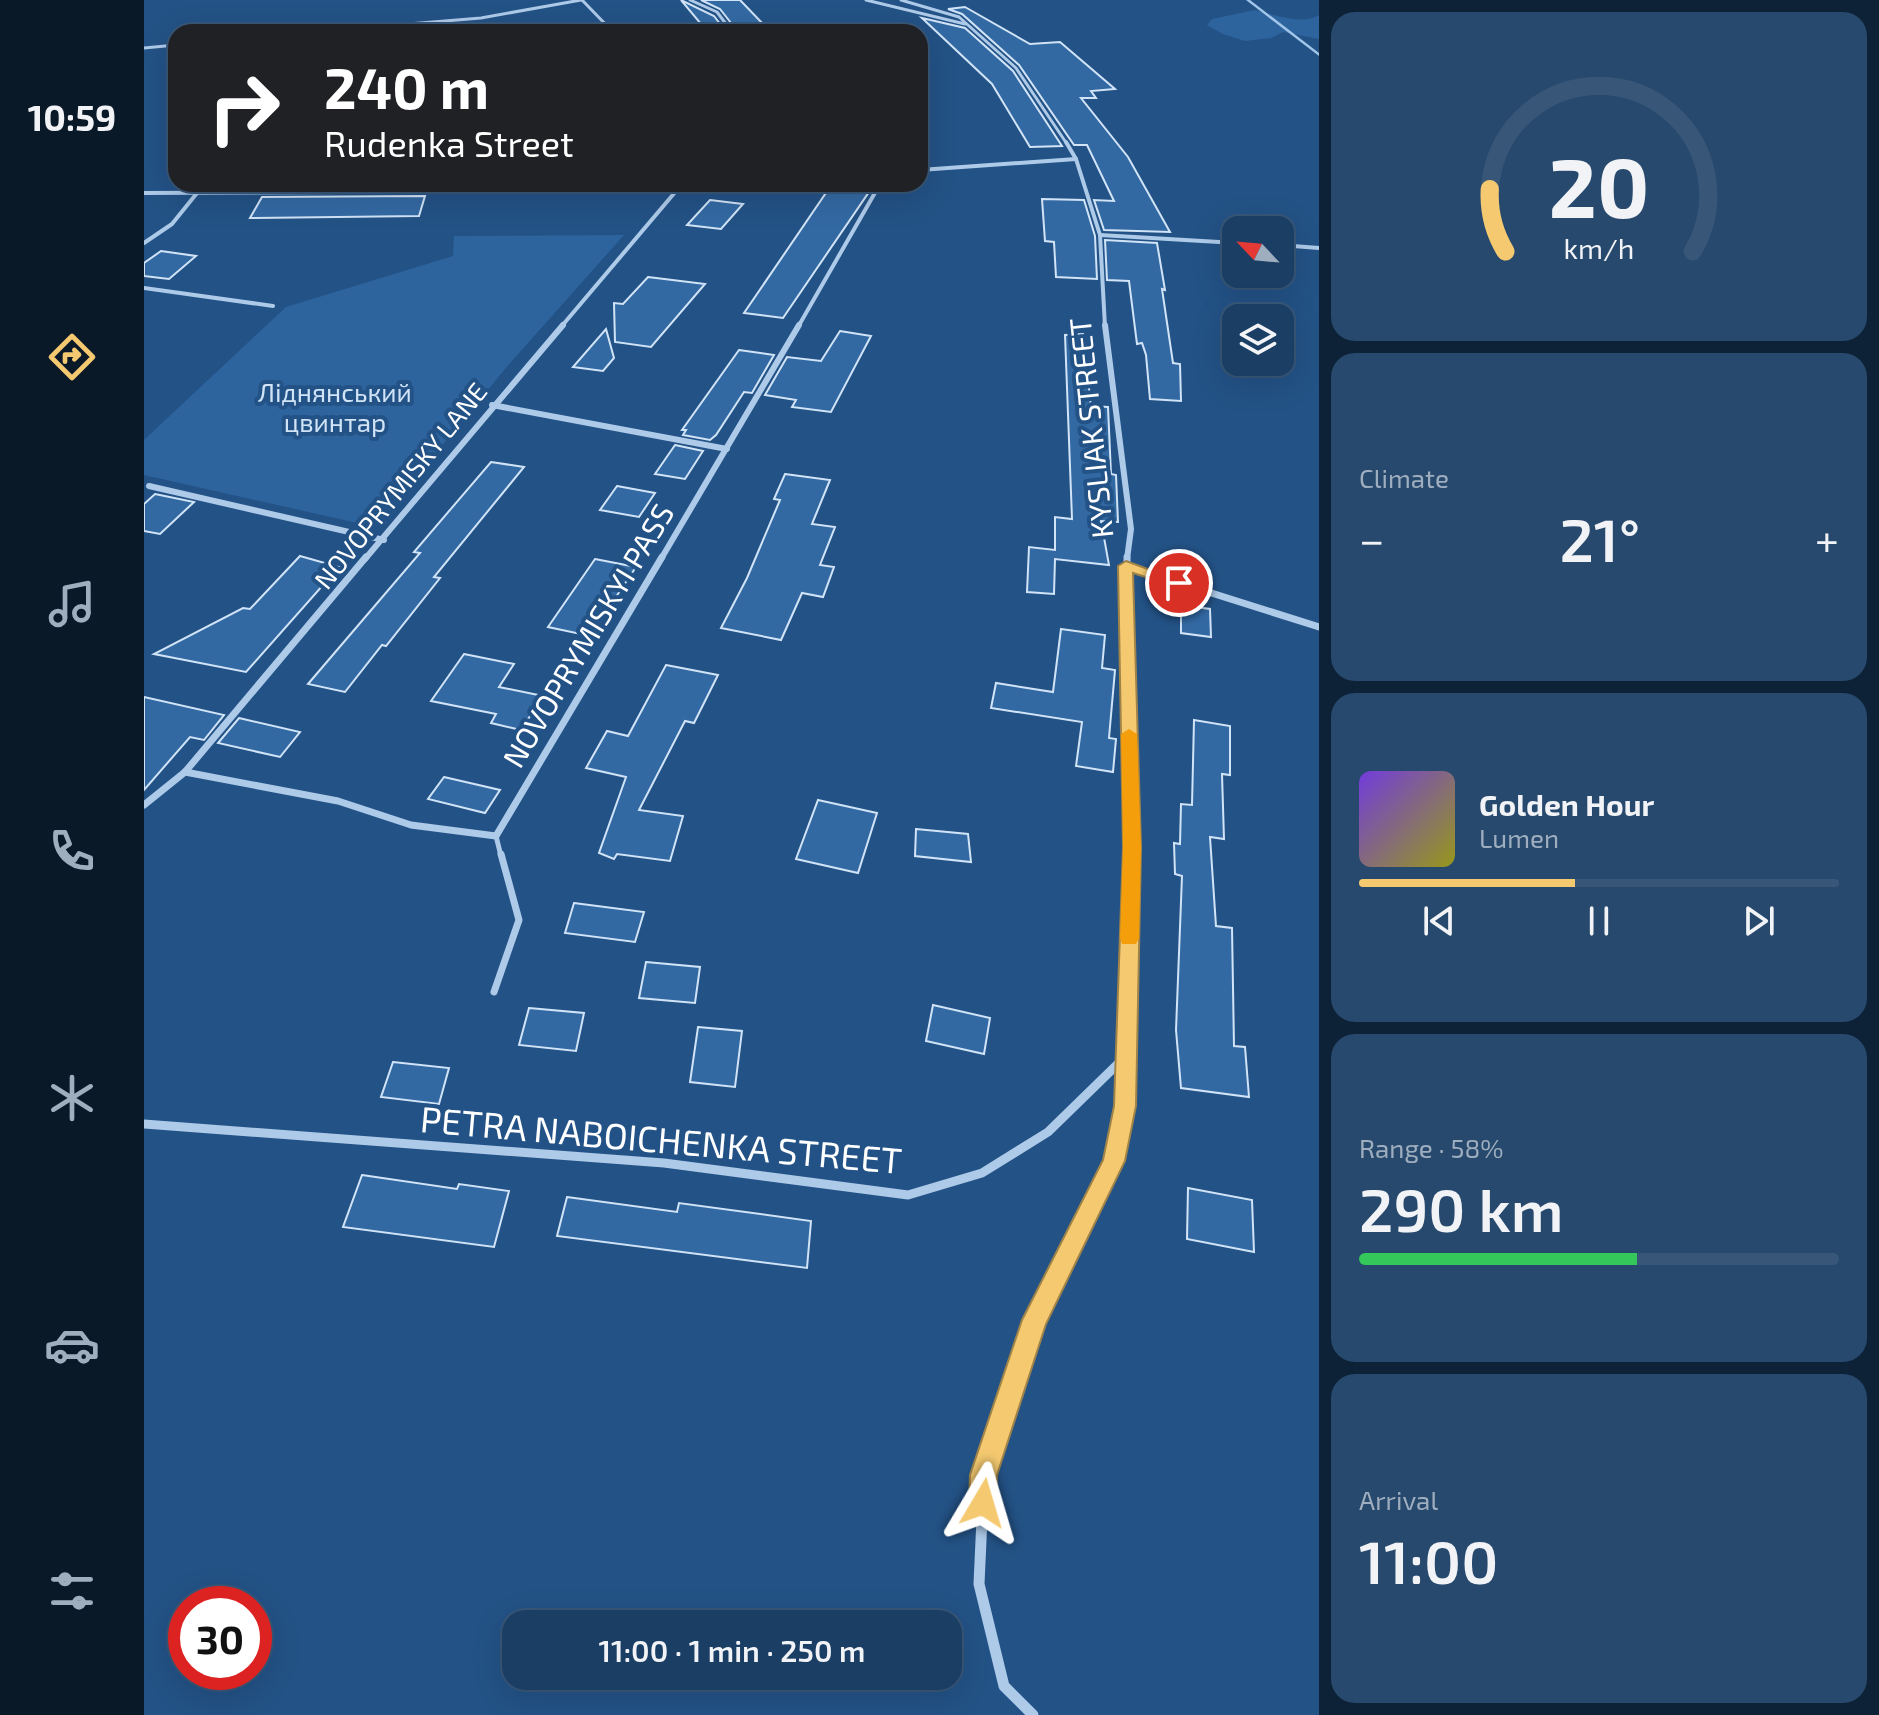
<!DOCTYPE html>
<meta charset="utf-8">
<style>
:root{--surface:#1a3e64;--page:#27496d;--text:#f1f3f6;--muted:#9faebf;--line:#385778;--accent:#f4c970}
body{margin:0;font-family:"Exo 2",sans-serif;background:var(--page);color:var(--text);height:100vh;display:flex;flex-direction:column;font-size:30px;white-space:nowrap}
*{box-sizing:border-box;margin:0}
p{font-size:26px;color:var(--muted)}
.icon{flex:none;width:44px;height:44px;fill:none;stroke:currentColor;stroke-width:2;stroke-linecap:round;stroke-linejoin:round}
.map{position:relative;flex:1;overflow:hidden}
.side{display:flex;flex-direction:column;gap:12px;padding:12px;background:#0e2237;width:560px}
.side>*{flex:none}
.top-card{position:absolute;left:24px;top:24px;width:760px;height:168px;border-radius:24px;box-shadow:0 8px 32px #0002,0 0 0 2px var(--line);background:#202124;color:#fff;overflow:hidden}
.needle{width:52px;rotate:296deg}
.fabs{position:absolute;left:1078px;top:216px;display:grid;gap:16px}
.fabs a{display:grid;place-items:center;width:72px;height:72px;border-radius:16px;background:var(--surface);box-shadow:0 8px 32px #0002,0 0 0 2px var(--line);font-size:40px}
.speed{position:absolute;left:24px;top:1586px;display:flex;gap:16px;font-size:40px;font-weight:700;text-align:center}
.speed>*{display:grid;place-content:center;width:104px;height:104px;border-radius:50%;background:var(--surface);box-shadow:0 8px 32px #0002,0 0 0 2px var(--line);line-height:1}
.speed .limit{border:12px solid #d22;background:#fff;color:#111}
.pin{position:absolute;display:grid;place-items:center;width:68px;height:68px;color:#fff;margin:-34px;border:4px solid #fff;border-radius:50%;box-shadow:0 2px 8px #0007}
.me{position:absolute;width:88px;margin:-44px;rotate:7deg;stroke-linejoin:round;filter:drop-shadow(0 0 6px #0008)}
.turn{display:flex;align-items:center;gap:28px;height:168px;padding:0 24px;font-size:36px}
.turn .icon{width:104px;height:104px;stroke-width:2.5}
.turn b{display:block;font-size:56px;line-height:68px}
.big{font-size:60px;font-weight:600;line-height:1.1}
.side .tile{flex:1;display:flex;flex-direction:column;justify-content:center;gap:12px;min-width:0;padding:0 28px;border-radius:24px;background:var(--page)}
.side .dial{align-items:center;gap:0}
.dial svg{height:208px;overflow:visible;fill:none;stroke:var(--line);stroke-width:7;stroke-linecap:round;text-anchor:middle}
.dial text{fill:var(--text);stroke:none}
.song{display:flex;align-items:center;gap:24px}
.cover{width:96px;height:96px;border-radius:12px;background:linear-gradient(135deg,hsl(260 70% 55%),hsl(60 70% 35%))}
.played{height:8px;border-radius:4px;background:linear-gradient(90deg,var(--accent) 45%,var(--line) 45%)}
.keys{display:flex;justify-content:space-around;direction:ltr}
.heat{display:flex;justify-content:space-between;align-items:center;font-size:44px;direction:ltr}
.charge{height:12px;border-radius:6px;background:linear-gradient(90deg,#34c759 58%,var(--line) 0)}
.trip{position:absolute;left:358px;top:1610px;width:460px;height:80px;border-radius:24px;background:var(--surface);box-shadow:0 8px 32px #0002,0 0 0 2px var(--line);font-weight:600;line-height:80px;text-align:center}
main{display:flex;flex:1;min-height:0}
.dock{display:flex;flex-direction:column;width:144px;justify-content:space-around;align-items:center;background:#0a1928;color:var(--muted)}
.dock .icon{width:56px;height:56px}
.dock .on{color:var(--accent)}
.dock b{font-size:36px;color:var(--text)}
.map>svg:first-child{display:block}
</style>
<main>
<nav class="dock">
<b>10:59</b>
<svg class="icon on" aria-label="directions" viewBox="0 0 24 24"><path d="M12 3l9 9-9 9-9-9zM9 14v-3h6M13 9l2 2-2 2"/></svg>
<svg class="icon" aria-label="music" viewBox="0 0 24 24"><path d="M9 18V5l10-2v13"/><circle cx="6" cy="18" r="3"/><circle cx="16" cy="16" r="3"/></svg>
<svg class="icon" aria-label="phone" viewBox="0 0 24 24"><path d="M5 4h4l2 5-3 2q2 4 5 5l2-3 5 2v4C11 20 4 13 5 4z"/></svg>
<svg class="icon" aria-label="climate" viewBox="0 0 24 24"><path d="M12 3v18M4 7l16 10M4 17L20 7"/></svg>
<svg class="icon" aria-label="car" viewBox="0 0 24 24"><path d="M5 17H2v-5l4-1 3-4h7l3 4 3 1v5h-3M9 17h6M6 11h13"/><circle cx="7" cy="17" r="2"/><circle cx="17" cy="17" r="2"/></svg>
<svg class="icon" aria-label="filters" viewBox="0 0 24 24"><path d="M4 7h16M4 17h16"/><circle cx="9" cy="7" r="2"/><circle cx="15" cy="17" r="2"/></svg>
</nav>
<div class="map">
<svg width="1175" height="1715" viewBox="0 0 1175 1715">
<rect width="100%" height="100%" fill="#235286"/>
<!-- green -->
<g fill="#2d649e">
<path d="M1111 10C1129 14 1159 26 1175 15V39L1139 32 1127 38 1101 41 1079 34 1063 25 1068 19Z"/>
<path d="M480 235 361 369 231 527 0 475V440L142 307 309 256 310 236Z"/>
</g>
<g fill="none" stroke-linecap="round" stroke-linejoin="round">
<!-- stream -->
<path fill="#a1c6ea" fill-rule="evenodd" d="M1102 0H1106L1175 53V56Z"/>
</g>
<!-- building -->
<g fill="#3369a3" stroke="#d1e4f7" stroke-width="2">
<path d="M537 0 570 16 580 29 562 30Z"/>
<path d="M557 0H596L621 26 591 28 576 9Z"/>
<path d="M821 7 886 44 916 42 971 89 947 91 952 98H937L984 157 1026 232 960 230 950 200 970 201 943 145H930L875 65 818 14 804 9Z"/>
<path d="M778 18 821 28 869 71 918 146 886 147 848 84Z"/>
<path d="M125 184H285L284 186 123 187Z"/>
<path d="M696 186 727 189 639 318 600 313 686 187Z"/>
<path d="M281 196 275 216 106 218 118 197Z"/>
<path d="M898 199 940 200 951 236 953 279 912 277 910 242 901 241Z"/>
<path d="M566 200 599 204 577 229 543 225Z"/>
<path d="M961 240 1013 243 1021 290 1018 289 1029 363 1036 364 1037 401 1006 399 1002 355 998 343 993 344 985 281 963 280Z"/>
<path d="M17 251 52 256 25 279 0 276V263Z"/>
<path d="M504 277 561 284 507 347 471 342 470 303 479 304Z"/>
<path d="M462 329 470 358 459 371 429 367Z"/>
<path d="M696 331 727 336 687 412 648 407 652 400 621 395 643 357 677 361Z"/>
<path d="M939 334 947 406 964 407 967 474 972 475 974 522 957 521 965 565 911 559 910 594 883 592 885 547 911 550V517L928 519 921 335Z"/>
<path d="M595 350 630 355 608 393 600 392 572 435 566 440 539 435 542 430H538Z"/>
<path d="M531 445 559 451 541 479 511 474Z"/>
<path d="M347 462 380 467 290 577 296 578 242 646 238 645 201 692 164 684 276 553 270 552Z"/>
<path d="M641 474 686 480 668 524 691 527 676 565 690 567 679 597 658 593 637 640 577 628 603 578 636 500 630 499Z"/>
<path d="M473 486 511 493 495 517 456 510Z"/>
<path d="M11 494 50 502 16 534 0 531V504Z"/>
<path d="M156 556 195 567 102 672 10 654 99 608 106 609Z"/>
<path d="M451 559 492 567 446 636 404 627Z"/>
<path d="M1037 605 1066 609 1067 637 1037 633Z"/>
<path d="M917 629 961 635 958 668 971 670 965 738 972 739 969 772 932 766 938 722 847 708 852 683 909 692Z"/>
<path d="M320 654 370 664 355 687 399 696 377 730 347 723 352 714 287 701Z"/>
<path d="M522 665 574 675 550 723 541 721 495 810 539 816 526 861 473 854 470 859 455 853 482 777 442 768 463 731 484 736Z"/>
<path d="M0 697 80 715 60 740 46 737 0 790Z"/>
<path d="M95 718 156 732 136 757 74 743Z"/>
<path d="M1050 720 1086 726V775L1078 774 1080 839 1066 837 1072 926 1088 928 1090 1046 1101 1047 1105 1097 1037 1088 1032 1030 1038 876 1031 874 1030 843 1036 844 1037 804 1048 805Z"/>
<path d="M300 777 356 790 341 813 284 799Z"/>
<path d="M674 800 733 813 714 873 652 859Z"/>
<path d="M772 829 824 834 827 862 771 856Z"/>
<path d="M430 903 500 912 491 942 421 933Z"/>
<path d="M502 962 556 967 551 1003 495 998Z"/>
<path d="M789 1005 846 1018 840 1054 782 1041Z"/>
<path d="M385 1008 440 1013 432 1051 375 1045Z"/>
<path d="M554 1027 598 1031 591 1087 546 1082Z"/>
<path d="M249 1062 305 1068 295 1104 237 1097Z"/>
<path d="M218 1175 313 1189 315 1184 365 1191 350 1247 199 1227Z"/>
<path d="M1044 1188 1108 1200 1110 1252 1043 1239Z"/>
<path d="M423 1197 533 1212 535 1203 667 1221 663 1268 413 1236Z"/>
</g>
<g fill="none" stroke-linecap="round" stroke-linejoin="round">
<!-- service-far1 -->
<path stroke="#adcae9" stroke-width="5" d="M352 836 357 856"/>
<!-- service -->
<path stroke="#adcae9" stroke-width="7" d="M350 992 375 920 357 854"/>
<!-- minor-far5 -->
<g stroke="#adcae9" stroke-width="3">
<path d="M438 0 469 32"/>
<path d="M546 0 573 12 588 32"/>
<path d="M722 0 821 24"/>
<path d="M757 0 815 17 872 68 923 144"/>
<path d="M167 32 337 18 437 0"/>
<path d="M0 48 32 45"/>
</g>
<!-- minor-far4 -->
<g stroke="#adcae9" stroke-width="4">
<path d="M922 142 932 159 956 235 961 327"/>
<path d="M776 170 932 159"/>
<path d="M0 193 375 191 555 184"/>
<path d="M956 235 1092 243"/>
<path d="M0 243 28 224 53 193"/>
<path d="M1136 245 1175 248"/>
<path d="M0 288 129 306"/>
<path d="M417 327 538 184"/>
<path d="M654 327 736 184"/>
</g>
<!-- minor-far3 -->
<g stroke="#adcae9" stroke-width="6">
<path d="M961 325 987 529 983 559"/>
<path d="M348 405 583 449"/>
<path d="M5 486 240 540"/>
<path d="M221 559 419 325"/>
<path d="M517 559 655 325"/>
</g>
<!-- minor-far2 -->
<g stroke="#adcae9" stroke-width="7">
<path d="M983 557 988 856"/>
<path d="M982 566 1175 627"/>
<path d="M41 772 194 801 267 825 352 836 518 557"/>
<path d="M0 805 41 772 222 557"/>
</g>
<!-- minor-far1 -->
<g stroke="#adcae9" stroke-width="9">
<path d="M0 1124 520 1163 764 1195 838 1173 904 1132 983 1055"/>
<path d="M934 1234 970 1161 981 1106 988 854"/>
</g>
<!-- minor -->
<path stroke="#adcae9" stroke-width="11" d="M889 1715 860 1686 835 1584 840 1475 891 1320 935 1232"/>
</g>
<!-- route -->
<path fill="#f4c970" stroke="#9f8349" stroke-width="2" d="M982 561 1042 583 1035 588 989 573 997 847 992 1106 981 1161 902 1324 853 1475 852 1503 848 1512 839 1516 829 1512 825 1503 826 1475 878 1320 959 1160 970 1106 979 847 974 566Z"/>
<!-- slow -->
<path fill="#f59e0b" d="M985 729 993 734 997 847 995 938 992 944H978L976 938 979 847 977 734Z"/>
<g text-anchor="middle" stroke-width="8" stroke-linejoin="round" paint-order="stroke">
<!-- far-park labels -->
<g font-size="26" fill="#d1e4f7" stroke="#235286">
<text x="191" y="402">Ліднянський<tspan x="191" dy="30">цвинтар</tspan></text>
</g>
<!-- far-street labels -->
<g font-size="26" fill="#fff" stroke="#235286">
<text transform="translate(257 486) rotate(-51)" y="9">NOVOPRYMISKY LANE</text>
</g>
<!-- street labels -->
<g font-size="30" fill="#fff" stroke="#235286">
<text transform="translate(948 428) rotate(-96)" y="10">KYSLIAK STREET</text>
<text transform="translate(445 636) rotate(-59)" y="10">NOVOPRYMISKYI PASS</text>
</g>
<!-- near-street labels -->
<g font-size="36" fill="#fff" stroke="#235286">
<text transform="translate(517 1140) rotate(5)" y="13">PETRA NABOICHENKA STREET</text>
</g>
</g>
</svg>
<div class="fabs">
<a><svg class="needle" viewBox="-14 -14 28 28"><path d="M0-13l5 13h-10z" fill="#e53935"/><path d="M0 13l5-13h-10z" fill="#9faebf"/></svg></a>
<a><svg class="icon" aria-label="layers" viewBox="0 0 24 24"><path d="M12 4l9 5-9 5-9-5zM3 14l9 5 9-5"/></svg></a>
</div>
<div class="speed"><div class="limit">30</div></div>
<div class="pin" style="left:1035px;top:583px;background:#d93025"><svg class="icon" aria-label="arrive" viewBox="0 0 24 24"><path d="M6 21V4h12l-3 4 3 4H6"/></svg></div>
<svg class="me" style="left:839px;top:1503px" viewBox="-20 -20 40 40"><path d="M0-17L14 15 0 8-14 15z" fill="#f4c970" stroke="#fff" stroke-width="4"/></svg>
<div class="trip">11:00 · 1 min · 250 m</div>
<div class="top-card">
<div class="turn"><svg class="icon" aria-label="right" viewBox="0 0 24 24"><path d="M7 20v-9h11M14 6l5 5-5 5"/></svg><div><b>240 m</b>Rudenka Street</div></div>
</div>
</div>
<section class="side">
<div class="tile dial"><svg viewBox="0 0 100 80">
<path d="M14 69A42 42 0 1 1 86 69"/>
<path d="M14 69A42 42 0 0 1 8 45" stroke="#f4c970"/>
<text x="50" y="56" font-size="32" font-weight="700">20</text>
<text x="50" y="72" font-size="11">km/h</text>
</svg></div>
<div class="tile"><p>Climate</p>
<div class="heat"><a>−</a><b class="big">21°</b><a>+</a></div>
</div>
<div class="tile">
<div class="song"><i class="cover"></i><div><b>Golden Hour</b><p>Lumen</p></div></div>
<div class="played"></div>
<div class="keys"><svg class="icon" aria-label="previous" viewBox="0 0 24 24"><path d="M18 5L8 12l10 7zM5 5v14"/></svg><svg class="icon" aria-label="pause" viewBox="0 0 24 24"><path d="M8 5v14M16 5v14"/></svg><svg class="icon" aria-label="next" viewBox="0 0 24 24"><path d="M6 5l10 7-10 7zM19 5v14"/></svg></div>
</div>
<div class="tile"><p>Range · 58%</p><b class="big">290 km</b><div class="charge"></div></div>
<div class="tile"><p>Arrival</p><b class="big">11:00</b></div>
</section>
</main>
